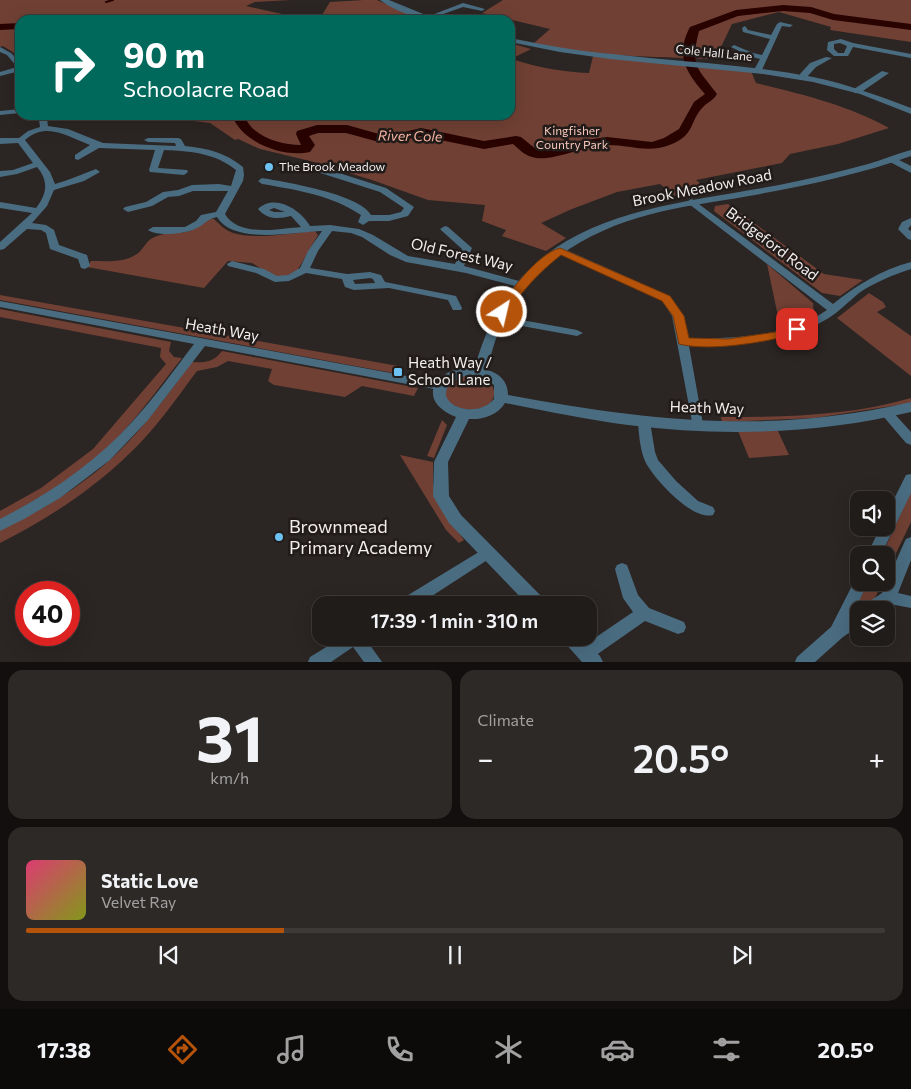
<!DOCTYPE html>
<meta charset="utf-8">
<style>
:root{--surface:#201c1a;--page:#2d2927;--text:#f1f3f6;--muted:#a2a1a2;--line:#3d3a39;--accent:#b45309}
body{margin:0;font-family:Commissioner,sans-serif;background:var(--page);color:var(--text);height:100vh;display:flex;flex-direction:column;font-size:19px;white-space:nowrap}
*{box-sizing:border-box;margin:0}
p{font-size:16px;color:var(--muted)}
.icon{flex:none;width:28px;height:28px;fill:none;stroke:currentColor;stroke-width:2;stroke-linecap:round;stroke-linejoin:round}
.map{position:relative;height:662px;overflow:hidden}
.drawer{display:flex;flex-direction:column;gap:8px;padding:8px;background:#120f0e;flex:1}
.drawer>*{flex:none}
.guide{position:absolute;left:15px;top:15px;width:500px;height:105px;border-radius:15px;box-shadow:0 5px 20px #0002,0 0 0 1px var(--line);background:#00695c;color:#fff;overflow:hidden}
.controls{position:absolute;left:850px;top:491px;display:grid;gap:10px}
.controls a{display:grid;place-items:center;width:45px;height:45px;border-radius:10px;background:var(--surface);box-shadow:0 5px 20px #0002,0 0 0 1px var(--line);font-size:25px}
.speed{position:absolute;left:15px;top:581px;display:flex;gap:10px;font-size:25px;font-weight:700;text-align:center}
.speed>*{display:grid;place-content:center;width:65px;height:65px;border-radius:50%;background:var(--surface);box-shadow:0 5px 20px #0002,0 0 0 1px var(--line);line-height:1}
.speed .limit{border:8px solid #d22;background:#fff;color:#111}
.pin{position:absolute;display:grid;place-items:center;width:42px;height:42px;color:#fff;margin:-21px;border-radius:10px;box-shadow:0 2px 8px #0006}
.me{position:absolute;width:55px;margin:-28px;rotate:35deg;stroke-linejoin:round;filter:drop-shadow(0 0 4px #0008)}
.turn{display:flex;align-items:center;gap:18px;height:105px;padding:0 25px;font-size:22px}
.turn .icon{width:65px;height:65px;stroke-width:2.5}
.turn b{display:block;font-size:35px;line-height:42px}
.big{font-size:38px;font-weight:600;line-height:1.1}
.drawer .tile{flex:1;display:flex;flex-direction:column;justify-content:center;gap:8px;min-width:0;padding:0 18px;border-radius:15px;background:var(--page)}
.drawer .dial{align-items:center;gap:0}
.dial b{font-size:65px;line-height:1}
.song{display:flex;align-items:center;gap:15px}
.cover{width:60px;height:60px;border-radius:8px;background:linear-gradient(135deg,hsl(340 70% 55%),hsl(70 70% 35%))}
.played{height:5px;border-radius:2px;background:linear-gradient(90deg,var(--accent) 30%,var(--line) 30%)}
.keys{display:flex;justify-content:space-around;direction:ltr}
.heat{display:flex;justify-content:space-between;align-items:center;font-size:28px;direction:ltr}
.drawer .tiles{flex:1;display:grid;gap:8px;grid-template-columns:1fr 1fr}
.tile:last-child{grid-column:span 2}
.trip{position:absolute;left:312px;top:596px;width:285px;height:50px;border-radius:15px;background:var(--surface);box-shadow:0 5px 20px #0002,0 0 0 1px var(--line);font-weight:600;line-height:50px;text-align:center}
.tabs{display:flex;height:80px;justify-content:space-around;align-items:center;background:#0d0b0a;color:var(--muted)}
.tabs .icon{width:35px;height:35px}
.tabs .current{color:var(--accent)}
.tabs b{font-size:22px;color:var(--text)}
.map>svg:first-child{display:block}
</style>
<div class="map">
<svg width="911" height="662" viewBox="0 0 911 662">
<rect width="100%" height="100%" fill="#2b2523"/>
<!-- green -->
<g fill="#704034">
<path d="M0 0H291L255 2 246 6 309 20H20V59L16 54 3 46 0 47Z"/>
<path d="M364 0H377L422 20H319L330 2Z"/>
<path d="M503 0H911V42L830 30 831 27 779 12 732 24 721 47 708 57 711 59C653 56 591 58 534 43L550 29 482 13Z"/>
<path d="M510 43 531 49 511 59C537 67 562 72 589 73L593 56 751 71 756 83C801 94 848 105 889 128L838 144 790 154 782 163 696 180 712 193 679 199 660 184 617 192 572 209 541 223 566 238 546 251 502 236 506 230 482 221 485 205 428 200 372 180 310 161 260 149 238 139 235 140 210 123 154 116 146 120 121 116 510 115Z"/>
<path d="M728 204 824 274 863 280 840 296 822 293 714 211 715 206Z"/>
<path d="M207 219H214C220 225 225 230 233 233 255 240 292 233 315 231L318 235 297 271 286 276 275 277 252 263 228 261 204 288 87 267 91 261C106 261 124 263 137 254 145 248 146 239 157 236 180 228 186 240 207 219Z"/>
<path d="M767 264 813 303 814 314 783 328 780 326Z"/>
<path d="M869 293 883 302 886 307 877 312 911 336V376L837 318Z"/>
<path d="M0 295 398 366 393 373 0 300Z"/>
<path d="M0 309 171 342 169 351 174 357 182 358C157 390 133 424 103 452 72 480 36 500 0 520V511L41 488 93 449 166 364 160 357 161 348 0 317Z"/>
<path d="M222 351 418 388 414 396 362 386 345 397 274 385 268 381 272 369 228 361 217 367 197 371C176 399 155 430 129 454 92 490 46 520 0 543V530C37 513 72 492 103 466 138 436 165 398 192 362 205 363 214 362 222 351Z"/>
<path d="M464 376C508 376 500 414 466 409 459 409 453 404 447 402L444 388 448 382Z"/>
<path d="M911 398V403L815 418 722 422 721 417C784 417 850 416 911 398Z"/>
<path d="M442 420 447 425 434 458 427 456Z"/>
<path d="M738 431H778L789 455 749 458Z"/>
<path d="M400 455 433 462V484L440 506 464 540 459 543 446 530Z"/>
<path d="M911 491V522L886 574V555H882Z"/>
<path d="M868 583H882L874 600 863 610H859L858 614 854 610Z"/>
</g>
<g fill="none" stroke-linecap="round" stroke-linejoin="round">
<!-- stream -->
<path stroke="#290300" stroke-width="2" d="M106 2 113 0"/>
<!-- river -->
<g fill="#290300" fill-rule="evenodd">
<path d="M783 5 811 7 834 14 911 24V30L833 20 810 13 783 11 738 16 699 31C690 67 697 67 717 94 713 101 708 102 703 107 690 120 695 135 672 144 649 154 631 145 608 145 586 145 554 161 536 158 525 156 521 151 513 144L484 149 421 136 400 141 379 142 346 133H318L309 136 315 145 310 152C283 158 241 142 232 115H244C252 137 280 145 301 145L296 134 297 131 317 125H347L379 134 400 133 421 128 484 141 516 136 521 137 537 150H545L573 142 607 137 652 142 664 138 679 129 694 102 705 94C686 73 675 55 690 27L736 10Z"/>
<path d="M20 23V29L0 30V24Z"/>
</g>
<!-- minor -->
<g fill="#4a6c80" fill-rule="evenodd">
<path d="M463 3 485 9 482 11 463 7 429 19 424 18Z"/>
<path d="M780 22 793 25 790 27 782 26 761 72 754 70 760 59 749 56 731 47 734 45 753 53 762 55 770 39 743 32 742 28 745 26 748 30 771 35 777 24Z"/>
<path d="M841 39 853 43 911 54V58L853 47 848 56H834L827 50 828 42ZM840 43 847 46 844 53H838L834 49V44Z"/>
<path d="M0 47 11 53 20 62V71L0 76V72L17 67 7 55 0 52Z"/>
<path d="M826 57 832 58 816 67 806 78H800V74L810 63Z"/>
<path d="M882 71 889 73 860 93H854V89Z"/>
<path d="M20 109V113L0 115V111Z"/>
<path d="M34 115H43L47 119 48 126 68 129 103 143 176 146 175 143 148 142 144 140 148 138H178L181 139 185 146C207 148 226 153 243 167L244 175 243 181 225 214C238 237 278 229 301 227L291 216C279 219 267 220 258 209 275 193 301 210 310 226L330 225 359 229 373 235 408 256 455 264 462 249 442 231 440 229 445 226 448 227 472 248 464 266 526 283 527 285 522 288 466 273 406 262 390 255 362 237 351 233 332 231 318 251 310 268 347 274 370 272 381 275 385 282 456 296 462 308 461 310H453L448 300 389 288 354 290 345 287 342 279 306 273 289 281 275 282 256 273 228 266 227 264 232 261 264 269 277 276 288 275 300 268 308 251 322 231C295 232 233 245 217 217 207 219 205 224 197 228 187 234 157 237 148 230L153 227H185L196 221 201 215 216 212 228 191H193L179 196 168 197 152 206 128 212 123 209 125 207 146 202 163 192 178 190 192 185 219 184 231 186 236 170C215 153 190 151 164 150L158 168 187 170 188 172 184 175 150 172 149 170 155 150 99 148 78 160 75 159V155L90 145C68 137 47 121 25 140L50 172 55 184C69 180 82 174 96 169L100 172 84 181 54 190 47 206 32 223 46 225 54 230 59 245 87 255 90 266 85 269 81 268 78 259 50 249 46 233 41 230 27 229 4 249 0 250V242L32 213 0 208V202L36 208C47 194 49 181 37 167L17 174 0 177V171L13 170 33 163 18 143 0 144V138H19L28 131 40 127 39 120ZM274 208 285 212H274L269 210ZM370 278 373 279 375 283 355 284 353 280Z"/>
<path d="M893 157 911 166V173L890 162 889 160Z"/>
<path d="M314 165 386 188 414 207 408 216 389 221H369L363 225 358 222 361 215C331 195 297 190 262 184L258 181 262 178C285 182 360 194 371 215H389L401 212 404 208 380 192 311 170 310 168Z"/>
<path d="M692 199 833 304C857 285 881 270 911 262V269C893 275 875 282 859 293 848 302 839 312 827 319 786 343 735 346 689 346L703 424 701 427H693L672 316 662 300 555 251 560 248 564 249 670 296 684 316 688 338C735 339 787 337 827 310L689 204V200Z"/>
<path d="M911 218V225L908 229 911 231V240L908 239 898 229 902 222Z"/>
<path d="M0 301 439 382 445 386 439 390 205 346 148 420 110 460 60 498 24 519 0 531V519C49 494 95 463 132 422 155 397 174 370 194 344L0 307Z"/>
<path d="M499 316 577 330 583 333 577 336 495 321 493 319 495 317Z"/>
<path d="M887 409 891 410 911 432V445L906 443 883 416 881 413 883 410Z"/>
<path d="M644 418 648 419 650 422 655 452 658 460 676 481 698 501 713 507 715 511 713 515C692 521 653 478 645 461 640 449 639 435 638 422L640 419Z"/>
<path d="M911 474V493L881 555H867L880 528H886V515L906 475Z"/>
<path d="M911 537V560L898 593 911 596V608L890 604 881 610H861L864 605 882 593 904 543 906 539Z"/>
<path d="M487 547 492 549 494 553 492 557 418 605H397L400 600Z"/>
<path d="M622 563 627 565 638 595 649 608 684 622 686 627 684 632 678 634 645 621 592 658 586 660 580 658 578 653 580 648 633 612 623 598 615 569 617 565Z"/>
<path d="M859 577V582H868L854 612 859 610V626L843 637 815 662H795L797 657 831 627 856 578Z"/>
<path d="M341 638H365L382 662H364L353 647 331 662H308L310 657Z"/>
</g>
<!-- tertiary -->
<g fill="#4a6c80" fill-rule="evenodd">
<path d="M380 0H389L438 20C420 20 394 11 380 0Z"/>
<path d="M510 38C544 45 577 51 612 54 679 62 747 64 813 77 847 84 879 96 911 108V114L860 94 813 82 763 74 610 59 560 52 510 42Z"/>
<path d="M911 150V156C858 175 804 186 749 196 715 202 681 206 648 215 593 229 536 262 507 312 498 330 492 350 487 370 499 373 508 381 508 395 648 421 770 435 911 402V412C818 434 723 437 628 425 587 420 546 411 505 403 498 415 482 420 469 419L448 462 449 496 461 515 545 600 548 605H528L449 523 433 496 434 462 456 417C412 399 438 365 475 367 517 213 649 209 779 185 809 179 839 172 868 164 882 160 896 154 911 150ZM468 375 482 377 494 385V399C471 426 415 393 468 375Z"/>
<path d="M562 638H582L600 656 603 662H582L565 643Z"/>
</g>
</g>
<!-- route -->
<path fill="#b45309" stroke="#753606" d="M560 248 670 296 684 316 689 338 728 339 776 332 797 326 802 329 801 332C770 342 710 352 679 344L673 316 662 301 561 255C538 273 522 291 506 315H498L496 312C509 293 537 254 560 248Z"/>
<!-- markers -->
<g fill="#6ec2f3" stroke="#211b1a" stroke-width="2">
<circle cx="269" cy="167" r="5"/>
<rect x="393" y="367" width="10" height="10" rx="2.5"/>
<circle cx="279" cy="537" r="5"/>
</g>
<g text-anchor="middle" stroke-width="5" stroke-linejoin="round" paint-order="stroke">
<!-- far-street labels -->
<g font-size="12" fill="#f3eeed" stroke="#211b1a">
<text transform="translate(714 53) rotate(6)" y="4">Cole Hall Lane</text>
</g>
<!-- far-park labels -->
<g font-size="12" fill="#f8c9bc" stroke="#211b1a">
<text x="572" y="135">Kingfisher<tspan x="572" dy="14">Country Park</tspan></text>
</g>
<!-- far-poi labels -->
<g font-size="12" fill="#f3eeed" stroke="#211b1a" text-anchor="start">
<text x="279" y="171">The Brook Meadow</text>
</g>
<!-- far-water labels -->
<g font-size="14" font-style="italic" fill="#fab5a2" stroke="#211b1a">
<text transform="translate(410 136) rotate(1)" y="5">River Cole</text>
</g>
<!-- street labels -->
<g font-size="15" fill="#f3eeed" stroke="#211b1a">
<text transform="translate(702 188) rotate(-11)" y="5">Brook Meadow Road</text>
<text transform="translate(772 244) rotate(37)" y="5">Bridgeford Road</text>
<text transform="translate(462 255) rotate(13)" y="5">Old Forest Way</text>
<text transform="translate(222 330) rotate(10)" y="5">Heath Way</text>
<text transform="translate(707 408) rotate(2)" y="5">Heath Way</text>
</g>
<!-- poi labels -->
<g font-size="15" fill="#f3eeed" stroke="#211b1a" text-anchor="start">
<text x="408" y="368">Heath Way /<tspan x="408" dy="17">School Lane</tspan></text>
</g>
<!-- near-poi labels -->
<g font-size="18" fill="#f3eeed" stroke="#211b1a" text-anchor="start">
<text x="289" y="533">Brownmead<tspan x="289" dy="21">Primary Academy</tspan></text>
</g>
</g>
</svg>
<div class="controls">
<a><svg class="icon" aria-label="sound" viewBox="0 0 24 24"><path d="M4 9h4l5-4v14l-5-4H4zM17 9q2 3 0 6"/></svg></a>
<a><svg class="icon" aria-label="search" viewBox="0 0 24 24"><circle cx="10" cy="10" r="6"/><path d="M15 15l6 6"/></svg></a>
<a><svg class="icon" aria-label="layers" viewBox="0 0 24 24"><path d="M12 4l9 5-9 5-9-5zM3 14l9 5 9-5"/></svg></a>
</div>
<div class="speed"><div class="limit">40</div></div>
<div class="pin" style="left:797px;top:329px;background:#d93025"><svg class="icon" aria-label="arrive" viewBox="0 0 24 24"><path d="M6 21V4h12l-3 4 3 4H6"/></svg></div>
<svg class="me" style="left:502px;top:312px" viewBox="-20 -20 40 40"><circle r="17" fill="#b45309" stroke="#fff" stroke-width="3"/><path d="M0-11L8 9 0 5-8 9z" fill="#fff"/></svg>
<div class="trip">17:39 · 1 min · 310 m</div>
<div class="guide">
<div class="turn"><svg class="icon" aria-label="right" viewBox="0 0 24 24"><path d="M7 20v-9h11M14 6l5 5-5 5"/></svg><div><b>90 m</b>Schoolacre Road</div></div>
</div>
</div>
<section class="drawer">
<div class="tiles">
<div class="tile dial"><b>31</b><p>km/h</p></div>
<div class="tile"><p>Climate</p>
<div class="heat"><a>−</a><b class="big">20.5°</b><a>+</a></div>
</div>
<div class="tile">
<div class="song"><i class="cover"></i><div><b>Static Love</b><p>Velvet Ray</p></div></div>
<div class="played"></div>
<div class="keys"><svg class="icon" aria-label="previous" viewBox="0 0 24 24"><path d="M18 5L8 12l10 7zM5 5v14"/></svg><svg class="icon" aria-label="pause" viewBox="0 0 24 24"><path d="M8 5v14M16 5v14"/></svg><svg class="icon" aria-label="next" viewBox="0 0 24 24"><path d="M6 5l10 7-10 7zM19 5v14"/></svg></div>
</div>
</div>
</section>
<nav class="tabs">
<b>17:38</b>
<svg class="icon current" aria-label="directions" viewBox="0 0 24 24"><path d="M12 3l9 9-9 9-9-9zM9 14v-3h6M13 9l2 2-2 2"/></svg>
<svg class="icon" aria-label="music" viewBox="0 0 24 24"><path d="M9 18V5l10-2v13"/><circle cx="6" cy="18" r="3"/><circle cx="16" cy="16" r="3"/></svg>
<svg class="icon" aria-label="phone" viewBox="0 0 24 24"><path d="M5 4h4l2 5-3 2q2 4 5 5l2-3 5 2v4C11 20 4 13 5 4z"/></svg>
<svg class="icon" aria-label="climate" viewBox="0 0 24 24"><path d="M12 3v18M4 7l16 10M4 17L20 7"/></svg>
<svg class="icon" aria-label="car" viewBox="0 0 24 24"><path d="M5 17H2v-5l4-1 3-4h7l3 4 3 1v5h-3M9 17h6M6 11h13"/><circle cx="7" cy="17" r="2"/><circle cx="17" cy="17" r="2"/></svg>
<svg class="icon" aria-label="filters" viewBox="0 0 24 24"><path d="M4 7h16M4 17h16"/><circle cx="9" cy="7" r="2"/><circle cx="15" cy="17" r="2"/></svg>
<b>20.5°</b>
</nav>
